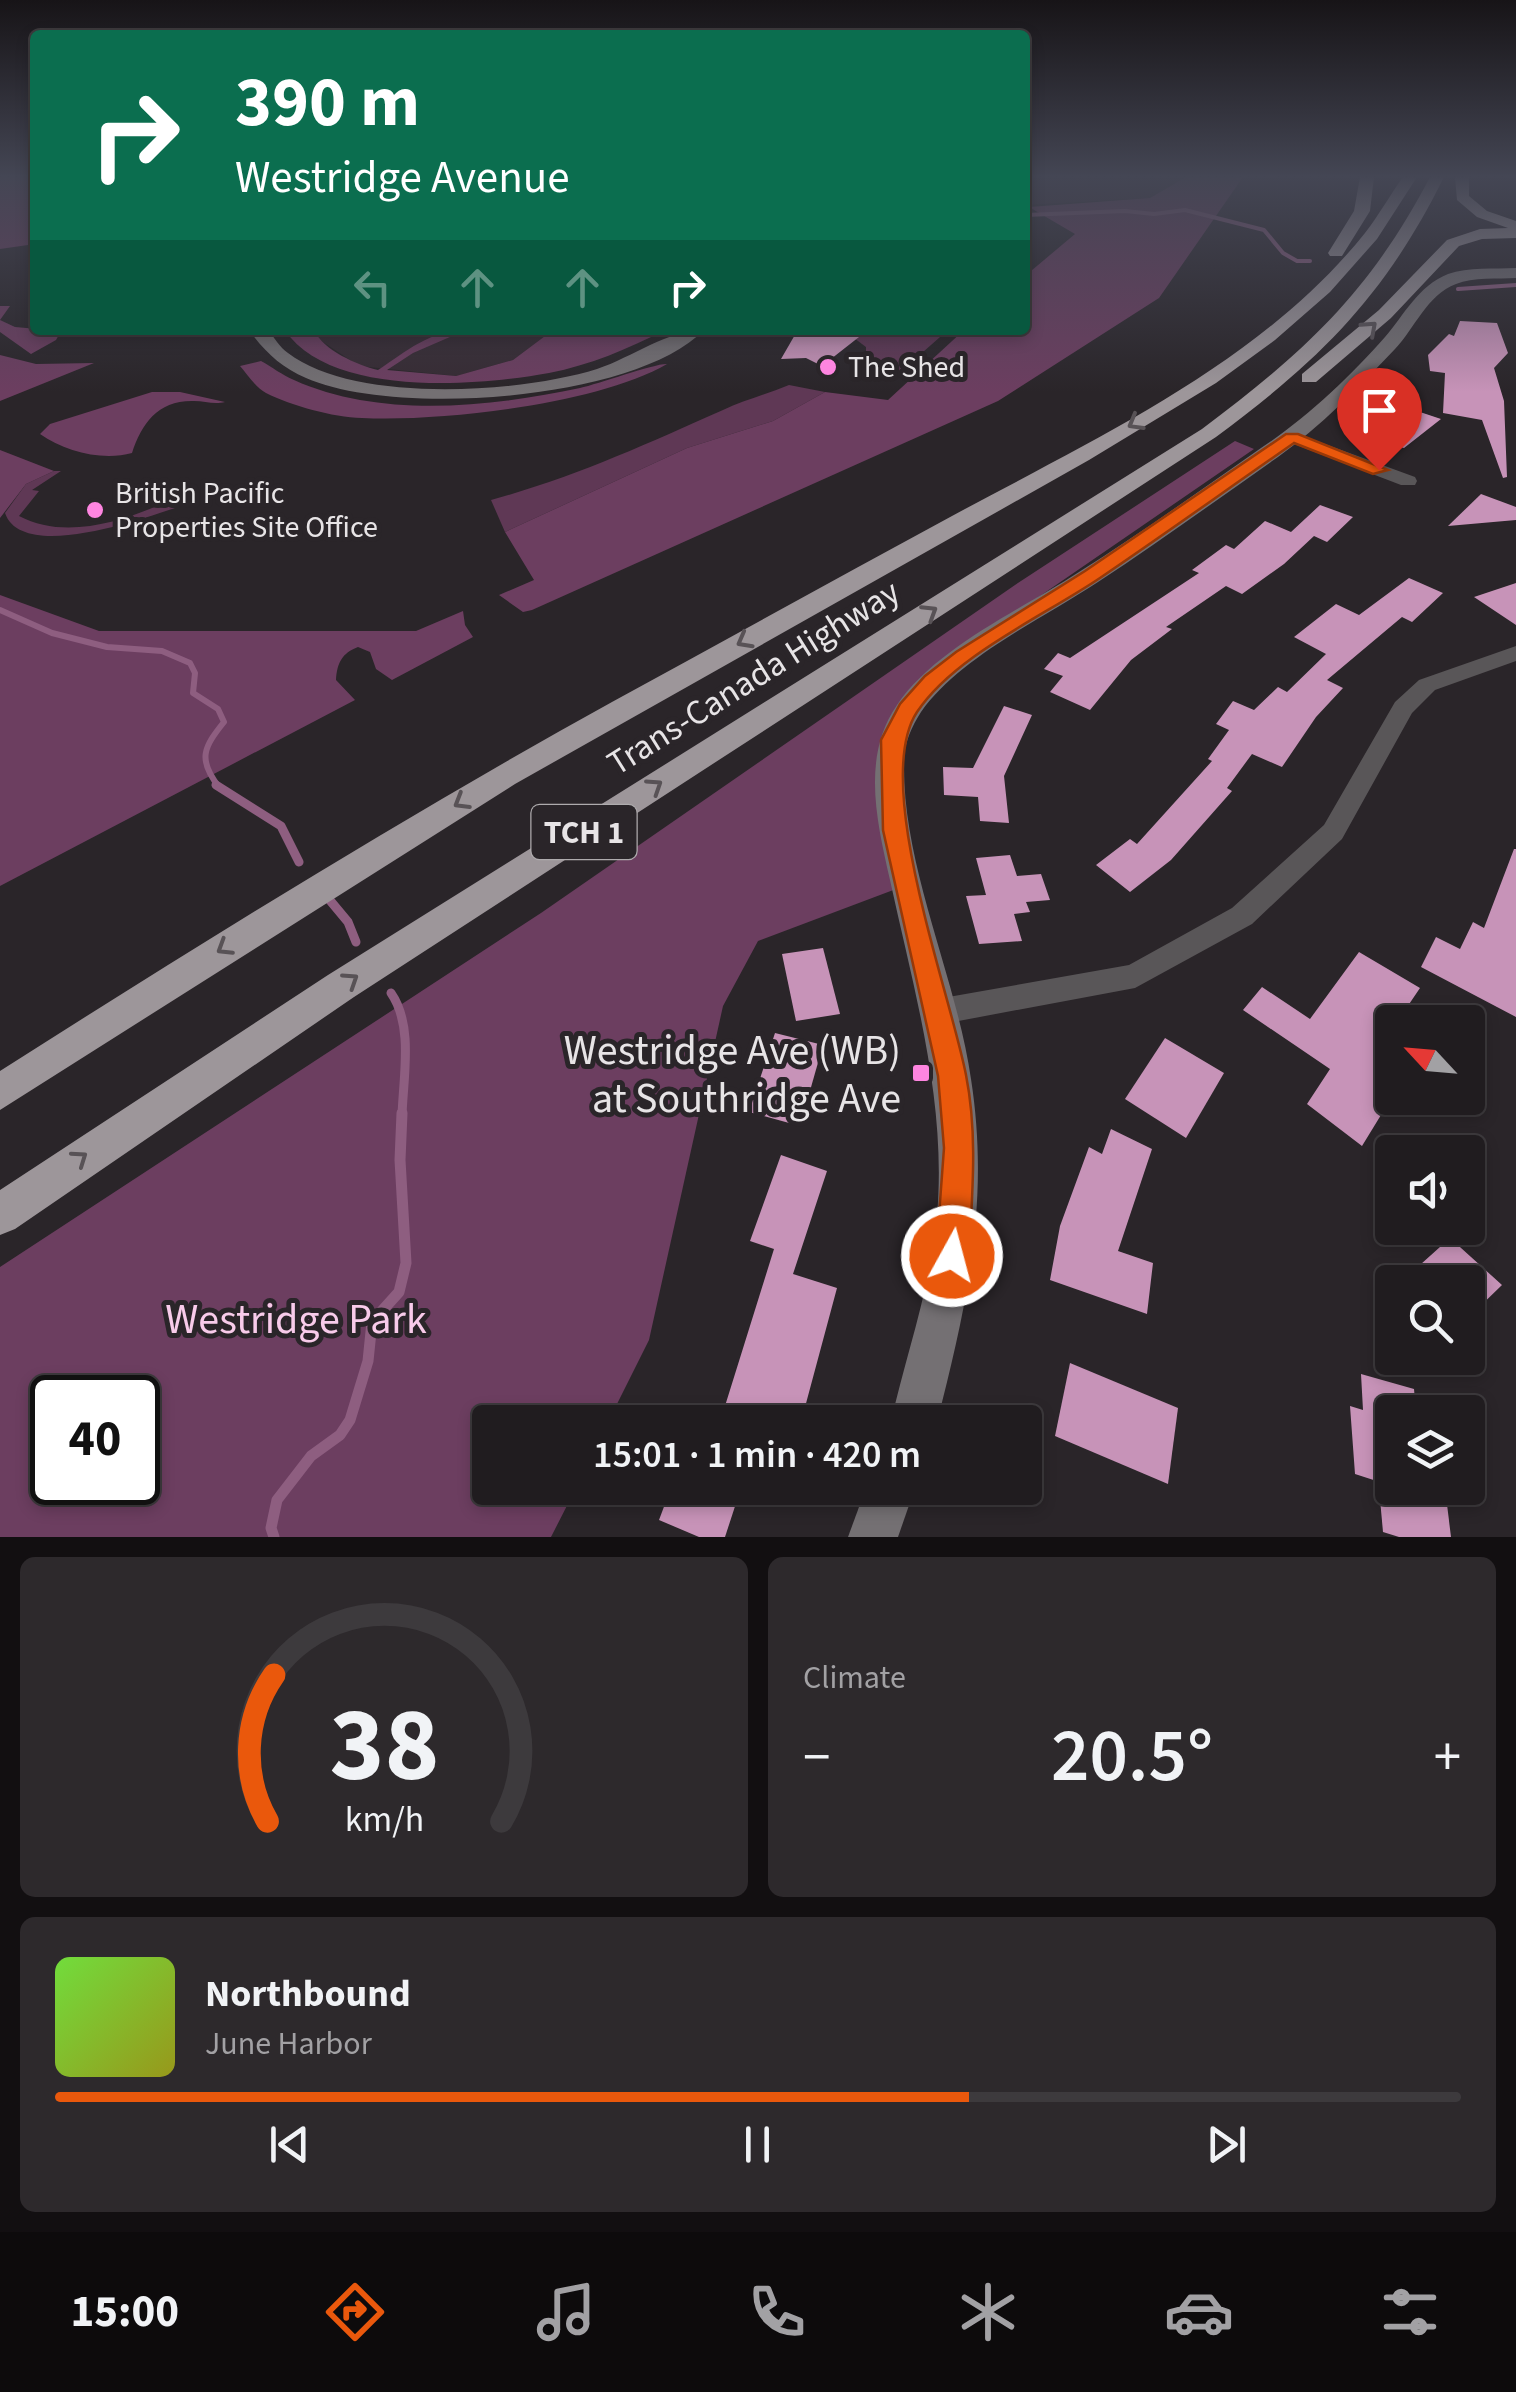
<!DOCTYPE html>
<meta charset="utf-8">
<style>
:root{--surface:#201c1f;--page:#2d292c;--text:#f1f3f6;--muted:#a2a1a4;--line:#3d3a3d;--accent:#ea580c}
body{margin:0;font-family:"Source Sans 3",sans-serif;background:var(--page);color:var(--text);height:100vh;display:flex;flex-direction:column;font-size:38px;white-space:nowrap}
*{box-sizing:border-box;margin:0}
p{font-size:32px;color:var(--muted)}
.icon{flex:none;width:55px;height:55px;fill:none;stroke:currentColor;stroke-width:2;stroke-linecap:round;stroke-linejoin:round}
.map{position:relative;height:1537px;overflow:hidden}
.panel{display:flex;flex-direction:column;gap:20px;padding:20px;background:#120f11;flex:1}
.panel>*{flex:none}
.hud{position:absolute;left:30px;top:30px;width:1000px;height:305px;border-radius:10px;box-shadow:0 5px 15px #0003,0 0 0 2px var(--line);background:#0b6e4f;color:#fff;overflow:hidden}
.needle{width:65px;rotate:296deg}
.tools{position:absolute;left:1375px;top:1005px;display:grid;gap:20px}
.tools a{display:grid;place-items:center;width:110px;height:110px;border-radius:10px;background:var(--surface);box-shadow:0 5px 15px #0003,0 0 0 2px var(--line);font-size:50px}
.speed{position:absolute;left:30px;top:1375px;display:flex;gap:20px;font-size:50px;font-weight:700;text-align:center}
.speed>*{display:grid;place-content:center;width:130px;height:130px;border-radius:50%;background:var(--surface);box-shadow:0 5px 15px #0003,0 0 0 2px var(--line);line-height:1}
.speed .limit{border:5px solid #111;border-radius:15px;background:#fff;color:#111}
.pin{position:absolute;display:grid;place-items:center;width:85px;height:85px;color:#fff;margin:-102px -42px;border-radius:50% 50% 50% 0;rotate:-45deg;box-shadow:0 0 10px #0007}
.pin .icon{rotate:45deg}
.me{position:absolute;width:110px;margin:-55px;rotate:7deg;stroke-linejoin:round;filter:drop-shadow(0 0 8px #0008)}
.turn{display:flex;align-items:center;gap:35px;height:210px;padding:0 40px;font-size:45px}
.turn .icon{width:130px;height:130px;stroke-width:2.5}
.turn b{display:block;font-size:70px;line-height:85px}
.lanes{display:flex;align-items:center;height:95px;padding:0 40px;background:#0003;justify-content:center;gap:50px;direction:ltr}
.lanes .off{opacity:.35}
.big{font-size:75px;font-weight:600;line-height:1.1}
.panel .widget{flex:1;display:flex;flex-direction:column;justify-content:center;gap:15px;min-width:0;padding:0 35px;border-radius:15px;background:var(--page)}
.panel .dial{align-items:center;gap:0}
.dial svg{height:260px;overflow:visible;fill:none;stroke:var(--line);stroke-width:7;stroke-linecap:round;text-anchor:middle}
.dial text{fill:var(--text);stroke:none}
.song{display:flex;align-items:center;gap:30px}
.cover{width:120px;height:120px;border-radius:15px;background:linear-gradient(135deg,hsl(100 70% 55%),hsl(60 70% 35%))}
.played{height:10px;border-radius:5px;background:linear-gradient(90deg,var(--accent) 65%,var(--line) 65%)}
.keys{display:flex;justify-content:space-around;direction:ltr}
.heat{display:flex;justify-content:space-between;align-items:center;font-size:55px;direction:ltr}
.panel .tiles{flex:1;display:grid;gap:20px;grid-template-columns:1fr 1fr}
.widget:last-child{grid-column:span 2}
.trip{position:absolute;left:472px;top:1405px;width:570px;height:100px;border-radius:10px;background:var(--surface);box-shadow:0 5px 15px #0003,0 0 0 2px var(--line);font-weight:600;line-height:100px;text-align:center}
.dock{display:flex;height:160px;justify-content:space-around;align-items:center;background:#0d0b0c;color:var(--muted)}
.dock .icon{width:70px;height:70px}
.dock .on{color:var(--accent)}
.dock b{font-size:45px;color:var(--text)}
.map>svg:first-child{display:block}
</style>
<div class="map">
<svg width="1516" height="1537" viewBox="0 0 1516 1537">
<rect width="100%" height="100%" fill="#2a2529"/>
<!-- built -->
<g fill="#362b33">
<path d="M1051 177H1186L1150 198 1025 205V186Z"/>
<path d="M314 330H553L513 360 456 376 359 366 317 338Z"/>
</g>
<!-- green -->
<g fill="#5f3855">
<path d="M875 330H948L898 374 882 371 895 376 889 382 872 374 870 368 874 365 866 357V347L850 335 852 332 868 336Z"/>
<path d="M789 385 825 392 773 421 687 448 505 532 491 500C575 477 644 445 723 410 744 400 767 394 789 385Z"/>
<path d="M54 471H61L32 490 39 491 19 516C64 540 121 522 164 503L175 508C141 519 22 562 5 513L26 484Z"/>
</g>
<!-- forest -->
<g fill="#6c3e60" fill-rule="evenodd">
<path d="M0 177H35V244L0 249Z"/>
<path d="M1186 177H1243L1159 298 998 401 532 610 523 612 499 595 534 580 505 532 687 448 773 421 825 392 888 400 964 330H1025V276L1075 234 1029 207 1150 198Z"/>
<path d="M0 306H10L0 320 15 327 61 331 56 340 31 354 0 332Z"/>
<path d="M285 330H314C323 350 357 365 378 370 407 351 430 330 466 330L413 353 387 370 456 376 513 360 553 330H665C628 349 590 365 549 373 479 386 330 398 285 330Z"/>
<path d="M0 355 36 364 94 363 0 401Z"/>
<path d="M261 361C272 367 282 375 294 380 380 419 491 407 580 388 598 384 656 363 667 364 598 404 442 422 362 418 332 417 292 406 266 393 256 388 247 374 240 366Z"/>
<path d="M152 392H180L225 402C214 405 205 401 194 401 158 400 142 423 132 453 103 461 65 452 40 434L50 424Z"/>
<path d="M1235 441 1254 449 979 638 900 713 896 889 758 941 723 1006 649 1340 608 1422H490V1488H576L551 1537H0V1267L541 913 1015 585ZM52 1398H138V1482H52Z"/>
<path d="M0 450 54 471 26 484 0 518Z"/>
<path d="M0 595 99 631H416L463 611 465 625 473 637 392 680 376 669 370 652 358 647C342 653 337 663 336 680L355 700 0 886Z"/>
</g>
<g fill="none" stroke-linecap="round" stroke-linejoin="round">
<!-- stream-far3 -->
<g stroke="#8e5e80" stroke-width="4">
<path d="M1025 215 1125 211 1154 214 1185 210 1264 230 1283 253 1297 261H1310"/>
<path d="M1458 289 1516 285"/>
</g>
<!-- stream-far2 -->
<path stroke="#8e5e80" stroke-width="6" d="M0 610 52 633 107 647 162 651 190 663 195 673 193 693 218 709 224 722C204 747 197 759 219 787"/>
<!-- stream-far1 -->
<g stroke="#8e5e80" stroke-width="9">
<path d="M216 785 281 826 299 862"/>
<path d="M328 898 348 922 356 942"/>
<path d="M391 993C414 1026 403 1078 402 1116"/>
</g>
<!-- stream -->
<path stroke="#8e5e80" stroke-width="11" d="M274 1537 271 1528 277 1500 311 1456 340 1435 350 1420 368 1361 372 1322 399 1292 406 1263 400 1160 402 1113"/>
</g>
<!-- building -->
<g fill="#c793b8">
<path d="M1460 321 1497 323 1508 353 1494 368 1504 401 1507 477 1503 478 1482 420 1443 413 1445 373 1430 371 1428 355 1449 334 1454 336Z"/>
<path d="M796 333 859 337 822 366 806 358 781 359Z"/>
<path d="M1396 404 1441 419 1404 448 1377 440 1382 436 1363 429Z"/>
<path d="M1481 494 1516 507V520L1448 526Z"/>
<path d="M1320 505 1353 517 1327 542 1314 536 1284 564 1242 594 1226 586 1166 627 1172 629 1131 660 1090 710 1050 692 1063 676 1044 669 1058 653 1070 658 1199 573 1192 570 1226 545 1234 549 1265 521 1291 532Z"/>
<path d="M1409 578 1443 593 1412 622 1402 617 1327 680 1343 688 1316 717 1282 767 1252 754 1227 788 1232 791 1171 860 1130 892 1096 865 1130 839 1137 844 1212 761 1208 759 1229 730 1216 724 1233 701 1254 710 1278 687 1287 692 1326 654 1294 637 1336 604 1359 615Z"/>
<path d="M1516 583V625L1474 597Z"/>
<path d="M1004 706 1032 715 1004 776 1009 823 980 821 978 797 944 795 943 767 973 768Z"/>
<path d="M1514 849H1516V1017L1421 967 1436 937 1460 949 1473 922 1484 928Z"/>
<path d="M1010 855 1017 876 1041 874 1050 900 1026 902 1030 912 1014 914 1022 941 979 944 966 896 986 895 976 858Z"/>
<path d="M823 948 840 1014 796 1021 782 954Z"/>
<path d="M1359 952 1420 988 1397 1022H1392V1030L1373 1059 1392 1071V1097L1362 1146 1307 1104 1330 1069 1243 1010 1262 987 1310 1019Z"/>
<path d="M775 1033 823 1045 800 1126 749 1112Z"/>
<path d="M1165 1038 1224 1073 1186 1138 1125 1099Z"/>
<path d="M1111 1129 1152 1149 1118 1251 1153 1263 1147 1314 1050 1280 1060 1226 1089 1147 1102 1154Z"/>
<path d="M781 1155 827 1171 793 1274 837 1288 801 1422H720L774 1249 750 1241Z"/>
<path d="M1450 1238 1502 1285 1468 1318V1282H1401Z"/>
<path d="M1070 1363 1178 1408 1168 1484 1055 1436Z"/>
<path d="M1361 1374 1414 1389 1416 1412H1392V1486L1355 1474 1350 1406 1363 1410Z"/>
<path d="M671 1488H741L725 1537H699L659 1520Z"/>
<path d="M1379 1488H1445L1451 1537H1399L1383 1532Z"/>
</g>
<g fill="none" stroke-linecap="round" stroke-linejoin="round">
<!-- street -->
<g fill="#595658" fill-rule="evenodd">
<path d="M1292 432 1415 477 1417 481 1415 485H1401L1286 441V433Z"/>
<path d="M1516 646V661L1435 690 1412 713 1342 839 1252 924 1135 988 937 1025 926 1021 922 1012 926 1003 937 999 1129 965 1232 908 1324 825 1395 702 1419 680Z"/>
</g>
<!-- secondary -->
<g fill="#747073" fill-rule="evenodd">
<path d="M1516 268V278C1498 279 1473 277 1456 284 1427 295 1415 328 1395 349 1359 387 1320 427 1278 457 1218 499 1159 542 1098 582 1042 619 960 657 921 712 912 726 904 743 904 761 902 867 956 975 971 1079 990 1201 967 1305 937 1422H891C906 1354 931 1287 937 1216 947 1101 914 991 890 880 877 822 861 757 897 705 935 648 1022 609 1079 572 1141 533 1201 490 1261 448 1305 419 1350 377 1385 337 1405 314 1418 286 1448 274 1468 267 1495 269 1516 268Z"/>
<path d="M249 330H268C274 337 280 348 288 353 354 404 521 393 597 369 633 357 667 330 704 330 635 401 394 417 306 378 281 367 265 352 249 330Z"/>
<path d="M866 1488H915L898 1537H848Z"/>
</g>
<!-- highway -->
<g fill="#9d969a" fill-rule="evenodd">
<path d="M1360 177H1374L1370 211 1342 256H1330L1328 253 1354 211Z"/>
<path d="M1403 177H1417L1377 239 1330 292 1275 340 1216 383 1089 460 515 784 0 1110V1071C201 943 404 817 612 702 725 640 838 578 952 516 1096 438 1260 364 1365 233 1379 215 1390 195 1403 177Z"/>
<path d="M1430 177H1444C1385 296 1321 359 1216 437L354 997 15 1229 0 1235V1190L328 975 1202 429C1305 352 1370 292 1430 177Z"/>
<path d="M1455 177H1469V196L1487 211 1516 221V238L1482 239 1459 246 1391 318 1316 382H1302V374L1379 310 1447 240 1480 229 1508 228 1477 217 1457 200Z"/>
</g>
</g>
<!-- one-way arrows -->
<defs><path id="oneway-chevron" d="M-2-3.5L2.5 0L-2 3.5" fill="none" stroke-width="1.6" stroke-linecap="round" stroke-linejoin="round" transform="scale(2.5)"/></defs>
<g stroke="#585256">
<use href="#oneway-chevron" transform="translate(1370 328) rotate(-42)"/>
<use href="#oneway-chevron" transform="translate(1135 423) rotate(150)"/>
<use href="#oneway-chevron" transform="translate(930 612) rotate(-32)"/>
<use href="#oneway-chevron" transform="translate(744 641) rotate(151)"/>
<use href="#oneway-chevron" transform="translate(655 786) rotate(-33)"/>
<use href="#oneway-chevron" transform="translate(461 802) rotate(149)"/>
<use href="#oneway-chevron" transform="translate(224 948) rotate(148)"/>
<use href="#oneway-chevron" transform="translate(351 980) rotate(-33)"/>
<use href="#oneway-chevron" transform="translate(80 1158) rotate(-35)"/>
</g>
<!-- sky -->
<linearGradient id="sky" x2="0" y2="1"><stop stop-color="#171417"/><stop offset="0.45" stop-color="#444654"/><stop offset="1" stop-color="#444654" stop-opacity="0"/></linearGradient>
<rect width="1516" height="392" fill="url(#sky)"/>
<!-- route -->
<path fill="#ea580c" stroke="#983908" stroke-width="2.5" d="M1286 434H1298L1388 470 1373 474 1294 443C1229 488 1165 534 1100 578 1044 616 955 655 917 712 871 782 950 992 966 1075 978 1135 972 1196 969 1256L964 1268 952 1273 941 1268 936 1256 944 1148 938 1076 883 830 881 740 900 704 925 676 956 652 1085 571Z"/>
<!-- markers -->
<g fill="#fe85e0" stroke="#2a2529" stroke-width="4">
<circle cx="828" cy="367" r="10"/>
<circle cx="95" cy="510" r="10"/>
<rect x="911" y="1063" width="20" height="20" rx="5"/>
</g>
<g text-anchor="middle" stroke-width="10" stroke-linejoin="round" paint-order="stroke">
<!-- far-poi labels -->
<g font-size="30" fill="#e7e4e6" stroke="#2a2529" text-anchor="start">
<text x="848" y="377">The Shed</text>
<text x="115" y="503">British Pacific<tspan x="115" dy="34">Properties Site Office</tspan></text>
</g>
<!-- shield labels -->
<rect fill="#2a2529" stroke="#aeabad" stroke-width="2.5" x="531.5" y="805" width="105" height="54" rx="8"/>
<g font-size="32" font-weight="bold" fill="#e7e4e6">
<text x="584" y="843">TCH 1</text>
</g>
<!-- street labels -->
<g font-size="35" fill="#e7e4e6" stroke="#2a2529">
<text transform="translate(753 677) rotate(-32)" y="12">Trans-Canada Highway</text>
</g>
<!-- near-poi labels -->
<g font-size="42" fill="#e7e4e6" stroke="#2a2529" text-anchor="end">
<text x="901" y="1064">Westridge Ave (WB)<tspan x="901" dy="48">at Southridge Ave</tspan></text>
</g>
<!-- near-park labels -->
<g font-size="42" fill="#f8cbea" stroke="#2a2529">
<text x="296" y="1333">Westridge Park</text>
</g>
</g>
</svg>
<div class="tools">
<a><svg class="needle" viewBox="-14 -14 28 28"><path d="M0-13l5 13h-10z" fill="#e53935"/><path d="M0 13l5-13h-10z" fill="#a2a1a4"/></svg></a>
<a><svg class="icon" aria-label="sound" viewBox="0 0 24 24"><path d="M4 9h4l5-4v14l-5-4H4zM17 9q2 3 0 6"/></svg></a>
<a><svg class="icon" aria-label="search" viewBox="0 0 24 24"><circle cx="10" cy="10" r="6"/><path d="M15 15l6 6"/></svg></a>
<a><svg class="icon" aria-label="layers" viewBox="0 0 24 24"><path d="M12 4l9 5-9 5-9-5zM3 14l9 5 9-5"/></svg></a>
</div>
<div class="speed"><div class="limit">40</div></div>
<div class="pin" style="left:1379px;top:470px;background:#d93025"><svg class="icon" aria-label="arrive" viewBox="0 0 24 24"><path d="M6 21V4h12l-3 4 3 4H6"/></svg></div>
<svg class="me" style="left:952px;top:1256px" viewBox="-20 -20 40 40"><circle r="17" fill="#ea580c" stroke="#fff" stroke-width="3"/><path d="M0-11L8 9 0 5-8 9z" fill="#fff"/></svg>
<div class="trip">15:01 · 1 min · 420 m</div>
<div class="hud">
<div class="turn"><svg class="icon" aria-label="right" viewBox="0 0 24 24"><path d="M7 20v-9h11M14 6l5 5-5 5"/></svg><div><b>390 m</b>Westridge Avenue</div></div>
<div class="lanes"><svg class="icon off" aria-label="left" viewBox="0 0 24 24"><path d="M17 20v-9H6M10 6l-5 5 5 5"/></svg><svg class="icon off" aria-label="ahead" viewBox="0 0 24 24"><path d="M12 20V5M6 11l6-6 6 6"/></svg><svg class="icon off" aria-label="ahead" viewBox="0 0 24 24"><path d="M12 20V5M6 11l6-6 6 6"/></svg><svg class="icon" aria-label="right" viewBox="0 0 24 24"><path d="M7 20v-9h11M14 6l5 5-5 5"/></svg></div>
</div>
</div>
<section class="panel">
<div class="tiles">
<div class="widget dial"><svg viewBox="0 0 100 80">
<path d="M14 69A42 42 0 1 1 86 69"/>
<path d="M14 69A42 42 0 0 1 16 24" stroke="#ea580c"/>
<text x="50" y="56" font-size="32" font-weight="700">38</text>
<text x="50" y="72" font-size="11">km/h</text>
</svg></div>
<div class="widget"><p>Climate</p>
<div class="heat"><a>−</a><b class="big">20.5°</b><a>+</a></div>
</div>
<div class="widget">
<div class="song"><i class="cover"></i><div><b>Northbound</b><p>June Harbor</p></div></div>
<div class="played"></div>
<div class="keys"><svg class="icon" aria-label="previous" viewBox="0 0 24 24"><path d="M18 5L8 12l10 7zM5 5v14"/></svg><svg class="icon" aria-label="pause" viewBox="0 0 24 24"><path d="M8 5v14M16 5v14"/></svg><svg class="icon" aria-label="next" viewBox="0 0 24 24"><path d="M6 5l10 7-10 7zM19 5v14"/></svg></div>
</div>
</div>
</section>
<nav class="dock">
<b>15:00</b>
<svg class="icon on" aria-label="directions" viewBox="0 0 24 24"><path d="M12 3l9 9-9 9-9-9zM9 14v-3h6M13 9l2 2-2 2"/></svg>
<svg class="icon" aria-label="music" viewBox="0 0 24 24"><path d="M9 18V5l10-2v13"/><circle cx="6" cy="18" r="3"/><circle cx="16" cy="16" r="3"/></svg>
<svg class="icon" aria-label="phone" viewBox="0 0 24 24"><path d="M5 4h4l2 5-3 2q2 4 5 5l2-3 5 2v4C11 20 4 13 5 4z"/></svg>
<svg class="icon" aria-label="climate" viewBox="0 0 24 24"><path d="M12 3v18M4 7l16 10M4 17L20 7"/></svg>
<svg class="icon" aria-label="car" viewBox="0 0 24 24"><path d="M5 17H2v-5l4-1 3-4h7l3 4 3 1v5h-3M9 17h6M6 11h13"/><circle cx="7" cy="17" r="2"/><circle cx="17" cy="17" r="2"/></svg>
<svg class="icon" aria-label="filters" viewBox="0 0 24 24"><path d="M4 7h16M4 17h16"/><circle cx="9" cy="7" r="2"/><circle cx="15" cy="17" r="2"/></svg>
</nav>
